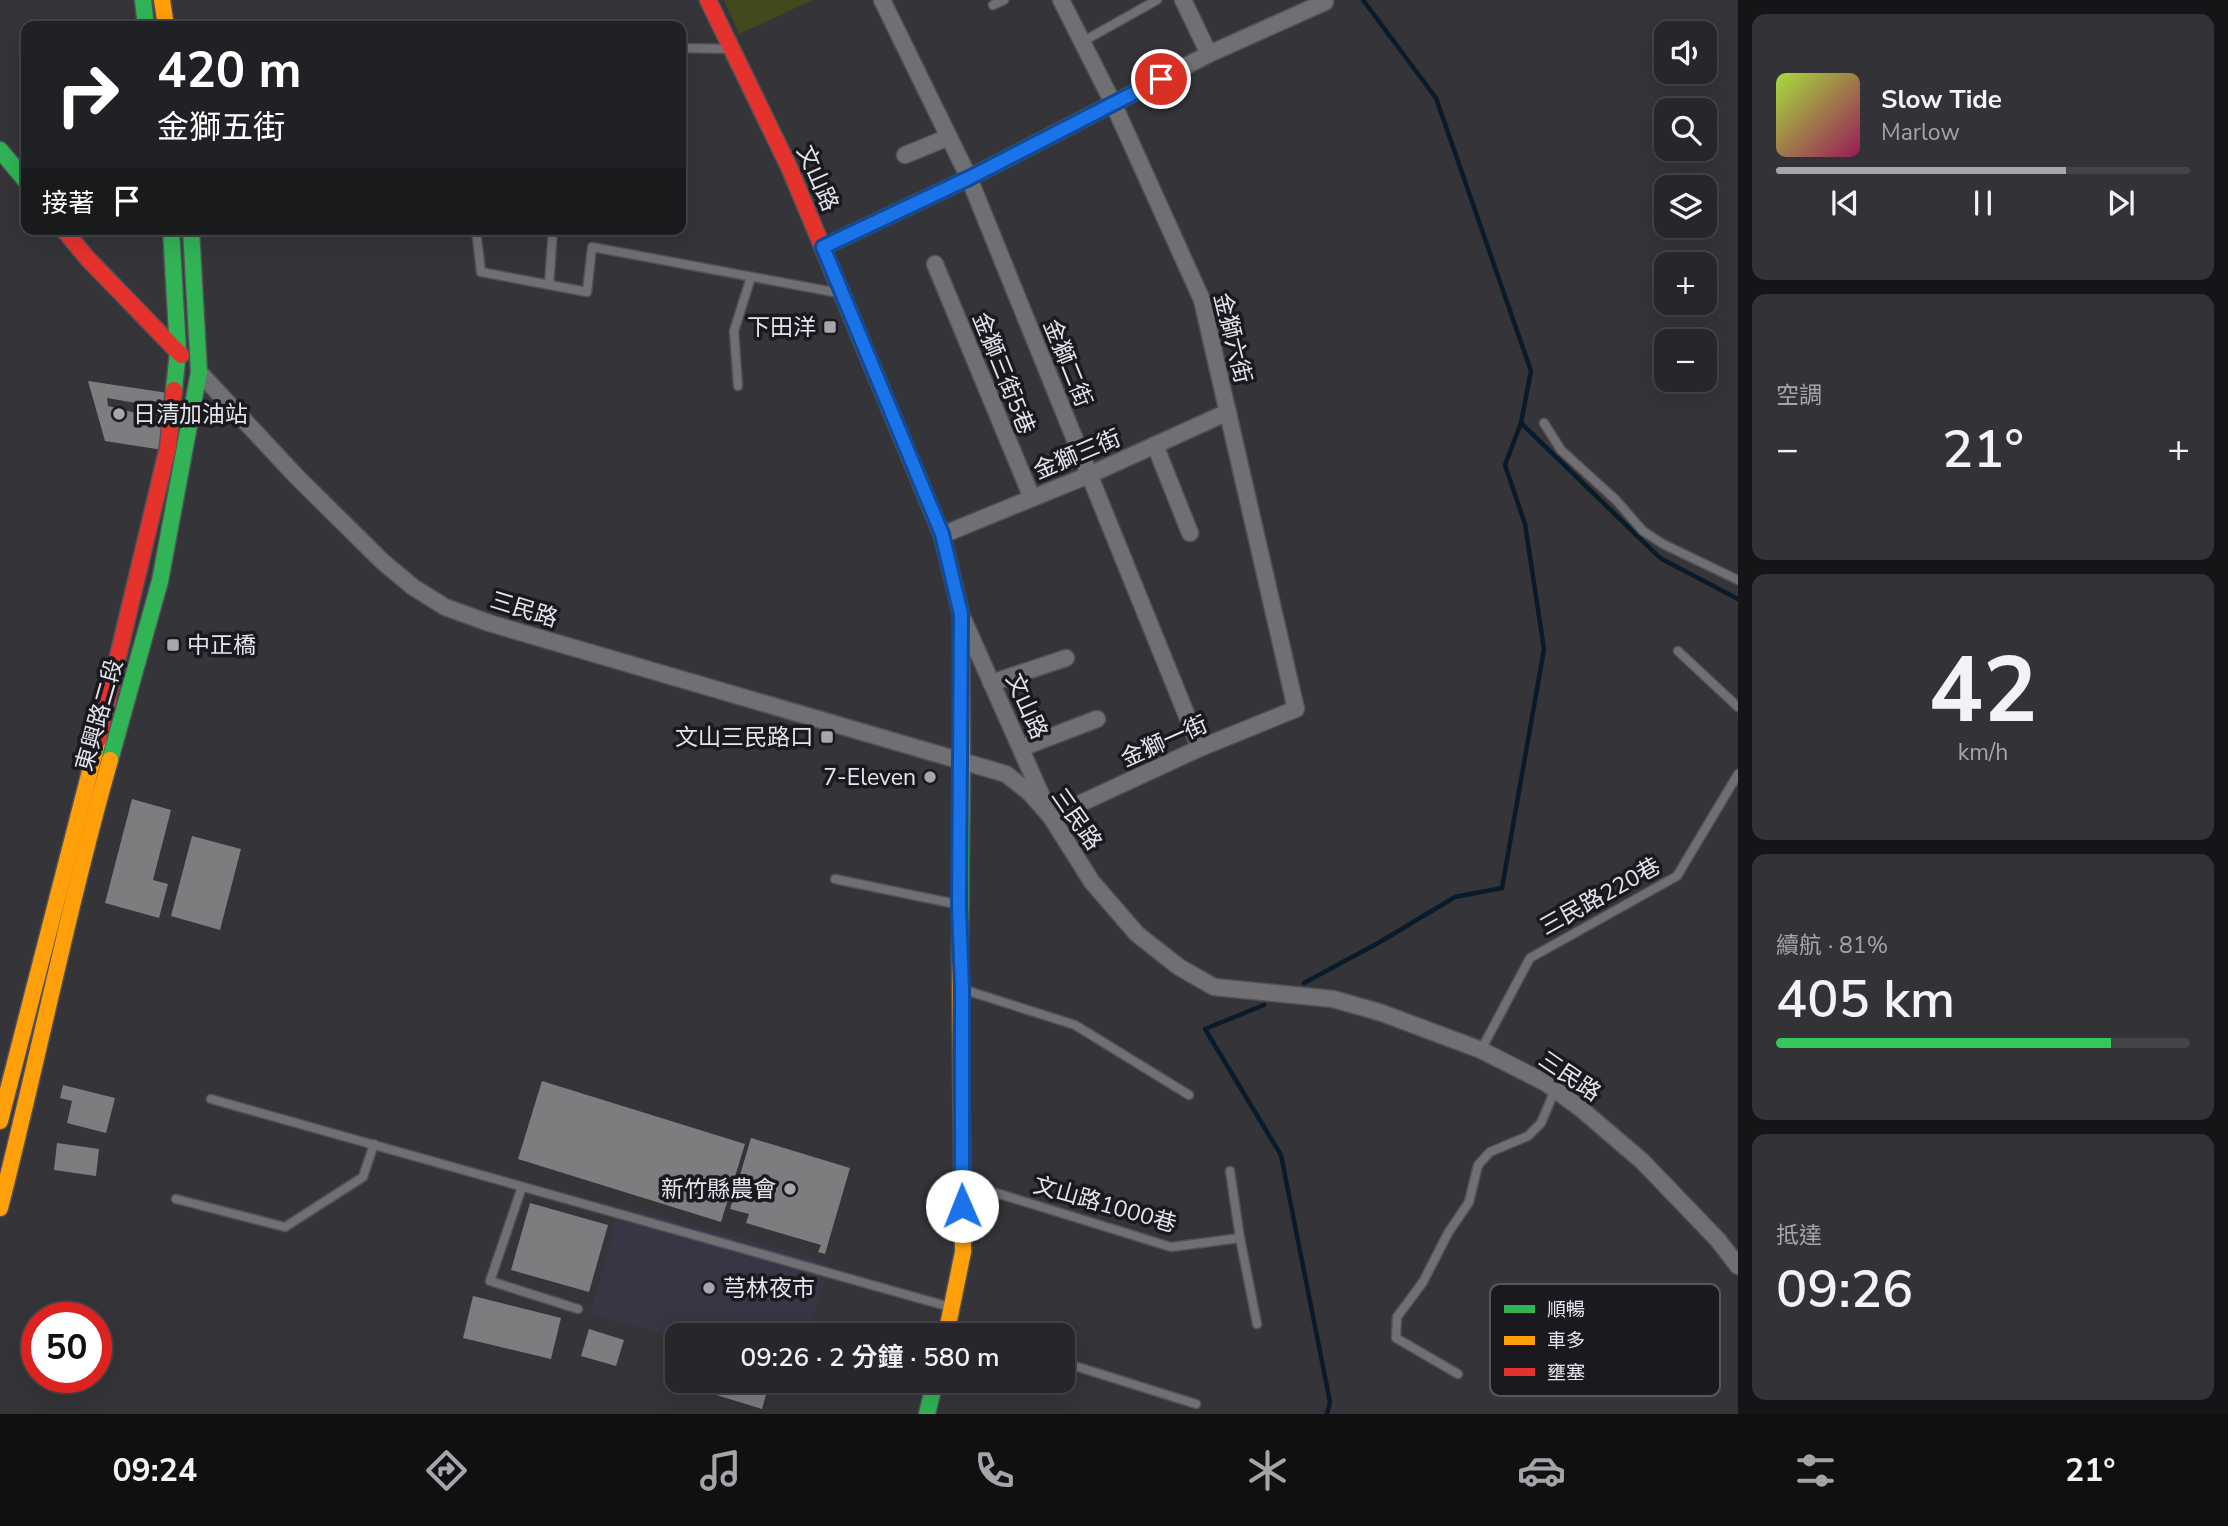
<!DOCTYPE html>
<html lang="zh-TW">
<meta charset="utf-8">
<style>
:root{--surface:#27272b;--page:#333337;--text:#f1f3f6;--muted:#a4a5a9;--line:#434447;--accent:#a6a6ad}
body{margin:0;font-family:"Nunito Sans","Noto Sans TC",sans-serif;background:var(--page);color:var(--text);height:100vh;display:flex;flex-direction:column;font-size:26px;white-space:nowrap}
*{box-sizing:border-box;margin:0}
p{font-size:23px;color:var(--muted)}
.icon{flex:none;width:38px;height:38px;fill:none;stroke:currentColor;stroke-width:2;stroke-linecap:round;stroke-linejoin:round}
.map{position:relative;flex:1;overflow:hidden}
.sheet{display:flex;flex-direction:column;gap:14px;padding:14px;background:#151518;width:490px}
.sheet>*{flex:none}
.guide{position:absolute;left:21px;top:21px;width:665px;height:214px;border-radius:14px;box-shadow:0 7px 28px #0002,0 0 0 2px var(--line);background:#202124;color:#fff;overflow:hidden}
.fabs{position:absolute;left:1654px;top:21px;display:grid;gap:14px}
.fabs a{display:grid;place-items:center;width:63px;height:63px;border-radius:14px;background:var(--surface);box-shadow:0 7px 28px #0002,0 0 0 2px var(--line);font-size:35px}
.speed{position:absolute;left:21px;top:1302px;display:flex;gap:14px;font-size:35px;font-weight:700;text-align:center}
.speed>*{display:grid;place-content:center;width:91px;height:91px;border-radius:50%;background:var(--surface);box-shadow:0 7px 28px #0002,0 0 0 2px var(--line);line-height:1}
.speed .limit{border:10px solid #d22;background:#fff;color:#111}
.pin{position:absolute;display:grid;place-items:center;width:60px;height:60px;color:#fff;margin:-30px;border:4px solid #fff;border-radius:50%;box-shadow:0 2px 7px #0007}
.me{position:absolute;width:77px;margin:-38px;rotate:359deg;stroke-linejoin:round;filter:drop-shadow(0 0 5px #0008)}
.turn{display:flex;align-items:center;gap:24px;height:147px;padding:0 21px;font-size:32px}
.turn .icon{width:91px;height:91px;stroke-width:2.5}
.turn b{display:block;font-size:49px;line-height:60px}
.then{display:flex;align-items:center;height:66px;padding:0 21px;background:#0003;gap:14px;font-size:26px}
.big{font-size:52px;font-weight:600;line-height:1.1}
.sheet .widget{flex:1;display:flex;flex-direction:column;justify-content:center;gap:10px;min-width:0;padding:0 24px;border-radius:14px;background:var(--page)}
.sheet .dial{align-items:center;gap:0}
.dial b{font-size:91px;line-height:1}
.song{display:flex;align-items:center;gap:21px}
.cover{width:84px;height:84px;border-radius:10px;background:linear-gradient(135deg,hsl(80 70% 55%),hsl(330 70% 35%))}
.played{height:7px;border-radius:4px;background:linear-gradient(90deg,var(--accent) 70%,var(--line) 70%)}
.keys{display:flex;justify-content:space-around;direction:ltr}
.heat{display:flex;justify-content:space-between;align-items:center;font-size:38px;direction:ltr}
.charge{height:10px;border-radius:5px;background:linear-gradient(90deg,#34c759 81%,var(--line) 0)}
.trip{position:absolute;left:665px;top:1323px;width:410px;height:70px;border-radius:14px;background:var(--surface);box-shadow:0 7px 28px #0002,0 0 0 2px var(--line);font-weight:600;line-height:70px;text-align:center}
.tab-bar{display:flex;height:112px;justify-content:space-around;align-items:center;background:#101011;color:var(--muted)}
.tab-bar .icon{width:49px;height:49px}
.tab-bar .on{color:var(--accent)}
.tab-bar b{font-size:32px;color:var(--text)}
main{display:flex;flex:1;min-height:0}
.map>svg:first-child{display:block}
</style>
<main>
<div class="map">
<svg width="1738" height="1414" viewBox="0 0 1738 1414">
<rect width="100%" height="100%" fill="#343439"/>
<!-- built -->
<path fill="#373645" d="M620 1205 829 1262 809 1335H677V1338L590 1314Z"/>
<!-- green -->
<path fill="#404a1c" d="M724 0H813L739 34Z"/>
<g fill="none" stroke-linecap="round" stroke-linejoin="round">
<!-- stream -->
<g stroke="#091b2a" stroke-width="4.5">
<path d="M1363 0 1436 98 1531 371 1521 423 1660 558 1738 599"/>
<path d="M1304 983 1380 942 1455 897 1502 888 1544 649 1525 524 1505 465 1521 423"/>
<path d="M1264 1005 1205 1029 1281 1155 1330 1402 1327 1414"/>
</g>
</g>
<!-- building -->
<g fill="#7f7c7f">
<path d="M88 381 168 393 165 408 107 398 108 406 168 421 163 450 105 441Z"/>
<path d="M132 799 171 810 153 880 168 884 159 918 105 903Z"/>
<path d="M192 836 241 849 220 930 171 916Z"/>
<path d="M542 1081 745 1144 721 1222 518 1159Z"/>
<path d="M63 1085 115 1098 106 1133 67 1123 72 1101 60 1098Z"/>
<path d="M751 1138 850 1168 825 1254 818 1252 821 1245 746 1223 749 1214 730 1209Z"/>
<path d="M57 1143 99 1149 96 1176 54 1170Z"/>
<path d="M530 1203 608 1225 589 1292 511 1270Z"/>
<path d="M473 1296 561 1318 551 1359 463 1338Z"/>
<path d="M589 1329 624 1340 616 1366 581 1356Z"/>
<path d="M692 1381H770L762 1409 690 1387Z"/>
<path d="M831 1381H856L854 1388Z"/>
</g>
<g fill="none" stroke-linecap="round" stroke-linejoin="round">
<!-- lane casing -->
<g stroke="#515155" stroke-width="11">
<g id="lane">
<path d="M993 5 1004 0"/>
<path d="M1082 42 1157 0"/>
<path d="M681 48 729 49"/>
<path d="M476 229 481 272 587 292 592 247 839 293"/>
<path d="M549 285 553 229"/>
<path d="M738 386 734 331 751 277"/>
<path d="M1544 423 1561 450 1616 500 1643 531 1663 544 1738 580"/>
<path d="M1678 651 1738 707"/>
<path d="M835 879 956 904"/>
<path d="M962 989 1075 1025 1189 1095"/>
<path d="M1481 1050 1530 958 1677 876 1738 774"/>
<path d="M211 1099 950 1307"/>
<path d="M1230 1171 1240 1238 1257 1324"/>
<path d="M964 1183 1171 1247 1240 1238"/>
<path d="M522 1187 490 1281 578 1309"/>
<path d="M176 1199 285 1227 363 1177 374 1144"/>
<path d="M948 1327 976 1335"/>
<path d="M1062 1362 1196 1404"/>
<path d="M1458 1374 1396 1338 1397 1317 1423 1282 1448 1233 1469 1202 1478 1165 1490 1152 1528 1136 1541 1123 1555 1090"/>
</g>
</g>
<!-- street casing -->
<g stroke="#515155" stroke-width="19">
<g id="street">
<path d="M882 0 969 178 1200 748"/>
<path d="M1183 0 1209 54"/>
<path d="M905 155 949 137"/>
<path d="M823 247 969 178 1209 54 1325 2 1324 0"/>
<path d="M935 264 1032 498"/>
<path d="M199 372 297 477 383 562 413 587 445 607 489 623 1006 774 1030 793 1051 817 1092 882 1137 934 1179 967 1214 987 1333 999 1382 1013 1481 1050 1546 1083 1580 1108 1642 1161 1718 1240 1738 1266"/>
<path d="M1155 445 1190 533"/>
<path d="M942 535 1089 475 1228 412"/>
<path d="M964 621 1051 817 1200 748 1296 709 1202 300 1113 103 1061 0"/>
<path d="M991 683 1066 658"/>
<path d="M1021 748 1097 719"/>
</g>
</g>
<!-- fast casing -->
<g stroke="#515155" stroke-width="19">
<g id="fast">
<path d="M143 0 146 26"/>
<path d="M0 150 26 181"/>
<path d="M171 229 178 351 174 390"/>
<path d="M850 313 942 535 961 614 962 760 960 954"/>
<path d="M110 760 160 581 199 372 191 229"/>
<path d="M927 1414 935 1381"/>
</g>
</g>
<!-- slow casing -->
<g stroke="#515155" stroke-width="19">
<g id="slow">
<path d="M162 0 166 26"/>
<path d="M0 1121 98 740"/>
<path d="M0 1208C38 1059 68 908 110 760"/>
<path d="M946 1335 963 1252 960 954"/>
</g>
</g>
<!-- jam casing -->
<g stroke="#515155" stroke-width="19">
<g id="jam">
<path d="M708 0 789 167 850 313"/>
<path d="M63 229 88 259 181 355"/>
<path d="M98 740 168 447 174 390"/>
</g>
</g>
<!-- lane -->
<use href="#lane" stroke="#707074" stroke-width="8"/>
<!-- street -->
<use href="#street" stroke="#707074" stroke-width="16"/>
<!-- fast -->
<use href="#fast" stroke="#30b455" stroke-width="16"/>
<!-- slow -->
<use href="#slow" stroke="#ff9f0a" stroke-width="16"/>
<!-- jam -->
<use href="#jam" stroke="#e5322d" stroke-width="16"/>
</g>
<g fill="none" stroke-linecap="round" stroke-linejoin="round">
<!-- route casing -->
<g stroke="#114b97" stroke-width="18">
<path id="route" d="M962 1206V989L959 905 961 614 942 534 823 247 969 178 1161 79"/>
</g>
<!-- route -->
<use href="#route" stroke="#1a73e8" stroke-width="12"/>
</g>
<!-- markers -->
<g fill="#a6a6ad" stroke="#1a191f" stroke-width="2.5">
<rect x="823" y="320" width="14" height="14" rx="3.5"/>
<circle cx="119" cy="414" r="7"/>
<rect x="166" y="638" width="14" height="14" rx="3.5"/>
<rect x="820" y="730" width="14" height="14" rx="3.5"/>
<circle cx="930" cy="777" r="7"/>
<circle cx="790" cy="1189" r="7"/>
<circle cx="709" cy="1288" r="7"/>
</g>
<g text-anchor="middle" stroke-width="7" stroke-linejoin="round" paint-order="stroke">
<!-- street labels -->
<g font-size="23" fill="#e4e4ec" stroke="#1a191f">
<text transform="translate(818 178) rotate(66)" y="8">文山路</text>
<text transform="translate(1233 338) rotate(76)" y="8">金獅六街</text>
<text transform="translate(1068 363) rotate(68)" y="8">金獅二街</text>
<text transform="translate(1004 373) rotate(68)" y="8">金獅三街5巷</text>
<text transform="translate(1077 454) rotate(-23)" y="8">金獅三街</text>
<text transform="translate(524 609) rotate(17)" y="8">三民路</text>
<text transform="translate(1027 706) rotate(66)" y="8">文山路</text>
<text transform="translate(99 715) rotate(-74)" y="8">東興路二段</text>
<text transform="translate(1164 741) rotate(-24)" y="8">金獅一街</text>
<text transform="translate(1077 819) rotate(55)" y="8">三民路</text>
<text transform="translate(1600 896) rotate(-29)" y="8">三民路220巷</text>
<text transform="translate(1570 1076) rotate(34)" y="8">三民路</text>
<text transform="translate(1105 1204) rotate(16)" y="8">文山路1000巷</text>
</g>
<!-- poi labels -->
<g font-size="23" fill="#e4e4ec" stroke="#1a191f" text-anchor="end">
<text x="816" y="335">下田洋</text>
<text x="133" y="422" text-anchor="start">日清加油站</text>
<text x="187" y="653" text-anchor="start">中正橋</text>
<text x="813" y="745">文山三民路口</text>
<text x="916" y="785">7-Eleven</text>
<text x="776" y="1197">新竹縣農會</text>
<text x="723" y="1296" text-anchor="start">芎林夜市</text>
</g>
</g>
<!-- legend -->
<rect x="1490" y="1284" width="230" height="112" rx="10" fill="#1a191f" stroke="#57565c" stroke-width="2"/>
<rect x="1504" y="1305" width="31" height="8" fill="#30b455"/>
<rect x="1504" y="1336" width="31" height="9" fill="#ff9f0a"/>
<rect x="1504" y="1368" width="31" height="8" fill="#e5322d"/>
<g font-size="19" fill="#e4e4ec">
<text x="1547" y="1316">順暢</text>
<text x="1547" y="1347">車多</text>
<text x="1547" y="1379">壅塞</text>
</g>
</svg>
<div class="fabs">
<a><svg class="icon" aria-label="sound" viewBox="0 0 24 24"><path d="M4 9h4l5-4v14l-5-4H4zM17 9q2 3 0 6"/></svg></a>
<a><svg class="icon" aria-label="search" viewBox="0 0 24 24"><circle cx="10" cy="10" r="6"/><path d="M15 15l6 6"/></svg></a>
<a><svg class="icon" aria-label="layers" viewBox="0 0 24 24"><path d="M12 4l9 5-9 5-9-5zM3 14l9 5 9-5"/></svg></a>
<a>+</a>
<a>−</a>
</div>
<div class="speed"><div class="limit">50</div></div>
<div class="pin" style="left:1161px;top:79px;background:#d93025"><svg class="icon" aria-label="arrive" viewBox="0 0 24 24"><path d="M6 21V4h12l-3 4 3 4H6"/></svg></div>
<svg class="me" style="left:962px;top:1206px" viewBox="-20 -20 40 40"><circle r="19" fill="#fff"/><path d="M0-13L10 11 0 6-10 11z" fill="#1a73e8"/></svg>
<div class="trip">09:26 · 2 分鐘 · 580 m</div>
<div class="guide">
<div class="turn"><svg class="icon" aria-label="right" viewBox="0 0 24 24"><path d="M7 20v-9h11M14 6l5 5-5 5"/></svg><div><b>420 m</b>金獅五街</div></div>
<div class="then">接著<svg class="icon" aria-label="arrive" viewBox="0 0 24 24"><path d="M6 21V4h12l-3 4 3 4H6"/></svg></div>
</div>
</div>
<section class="sheet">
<div class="widget">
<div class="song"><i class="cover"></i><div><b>Slow Tide</b><p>Marlow</p></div></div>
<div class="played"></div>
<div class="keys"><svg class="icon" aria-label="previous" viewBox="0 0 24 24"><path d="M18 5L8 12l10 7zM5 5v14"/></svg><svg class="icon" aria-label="pause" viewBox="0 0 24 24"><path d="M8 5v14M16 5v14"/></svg><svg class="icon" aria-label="next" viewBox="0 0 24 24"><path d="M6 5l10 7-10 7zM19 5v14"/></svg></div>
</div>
<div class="widget"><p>空調</p>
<div class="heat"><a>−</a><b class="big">21°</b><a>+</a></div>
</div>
<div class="widget dial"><b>42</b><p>km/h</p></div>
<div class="widget"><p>續航 · 81%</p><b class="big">405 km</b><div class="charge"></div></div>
<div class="widget"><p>抵達</p><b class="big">09:26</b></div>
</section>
</main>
<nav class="tab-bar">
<b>09:24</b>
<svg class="icon on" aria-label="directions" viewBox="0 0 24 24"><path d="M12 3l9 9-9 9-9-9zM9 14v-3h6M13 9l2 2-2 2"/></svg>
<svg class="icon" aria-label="music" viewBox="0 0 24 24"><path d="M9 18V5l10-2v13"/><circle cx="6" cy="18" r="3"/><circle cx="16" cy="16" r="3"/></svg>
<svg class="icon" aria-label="phone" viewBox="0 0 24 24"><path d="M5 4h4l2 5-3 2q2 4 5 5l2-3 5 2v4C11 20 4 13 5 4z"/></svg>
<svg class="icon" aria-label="climate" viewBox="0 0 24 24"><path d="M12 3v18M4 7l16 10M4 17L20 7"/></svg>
<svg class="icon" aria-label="car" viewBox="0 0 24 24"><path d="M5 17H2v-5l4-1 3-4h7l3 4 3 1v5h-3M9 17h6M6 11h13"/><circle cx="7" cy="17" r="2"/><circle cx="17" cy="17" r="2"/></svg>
<svg class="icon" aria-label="filters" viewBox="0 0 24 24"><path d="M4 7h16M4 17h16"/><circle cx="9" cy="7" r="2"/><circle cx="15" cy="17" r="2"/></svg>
<b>21°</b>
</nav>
